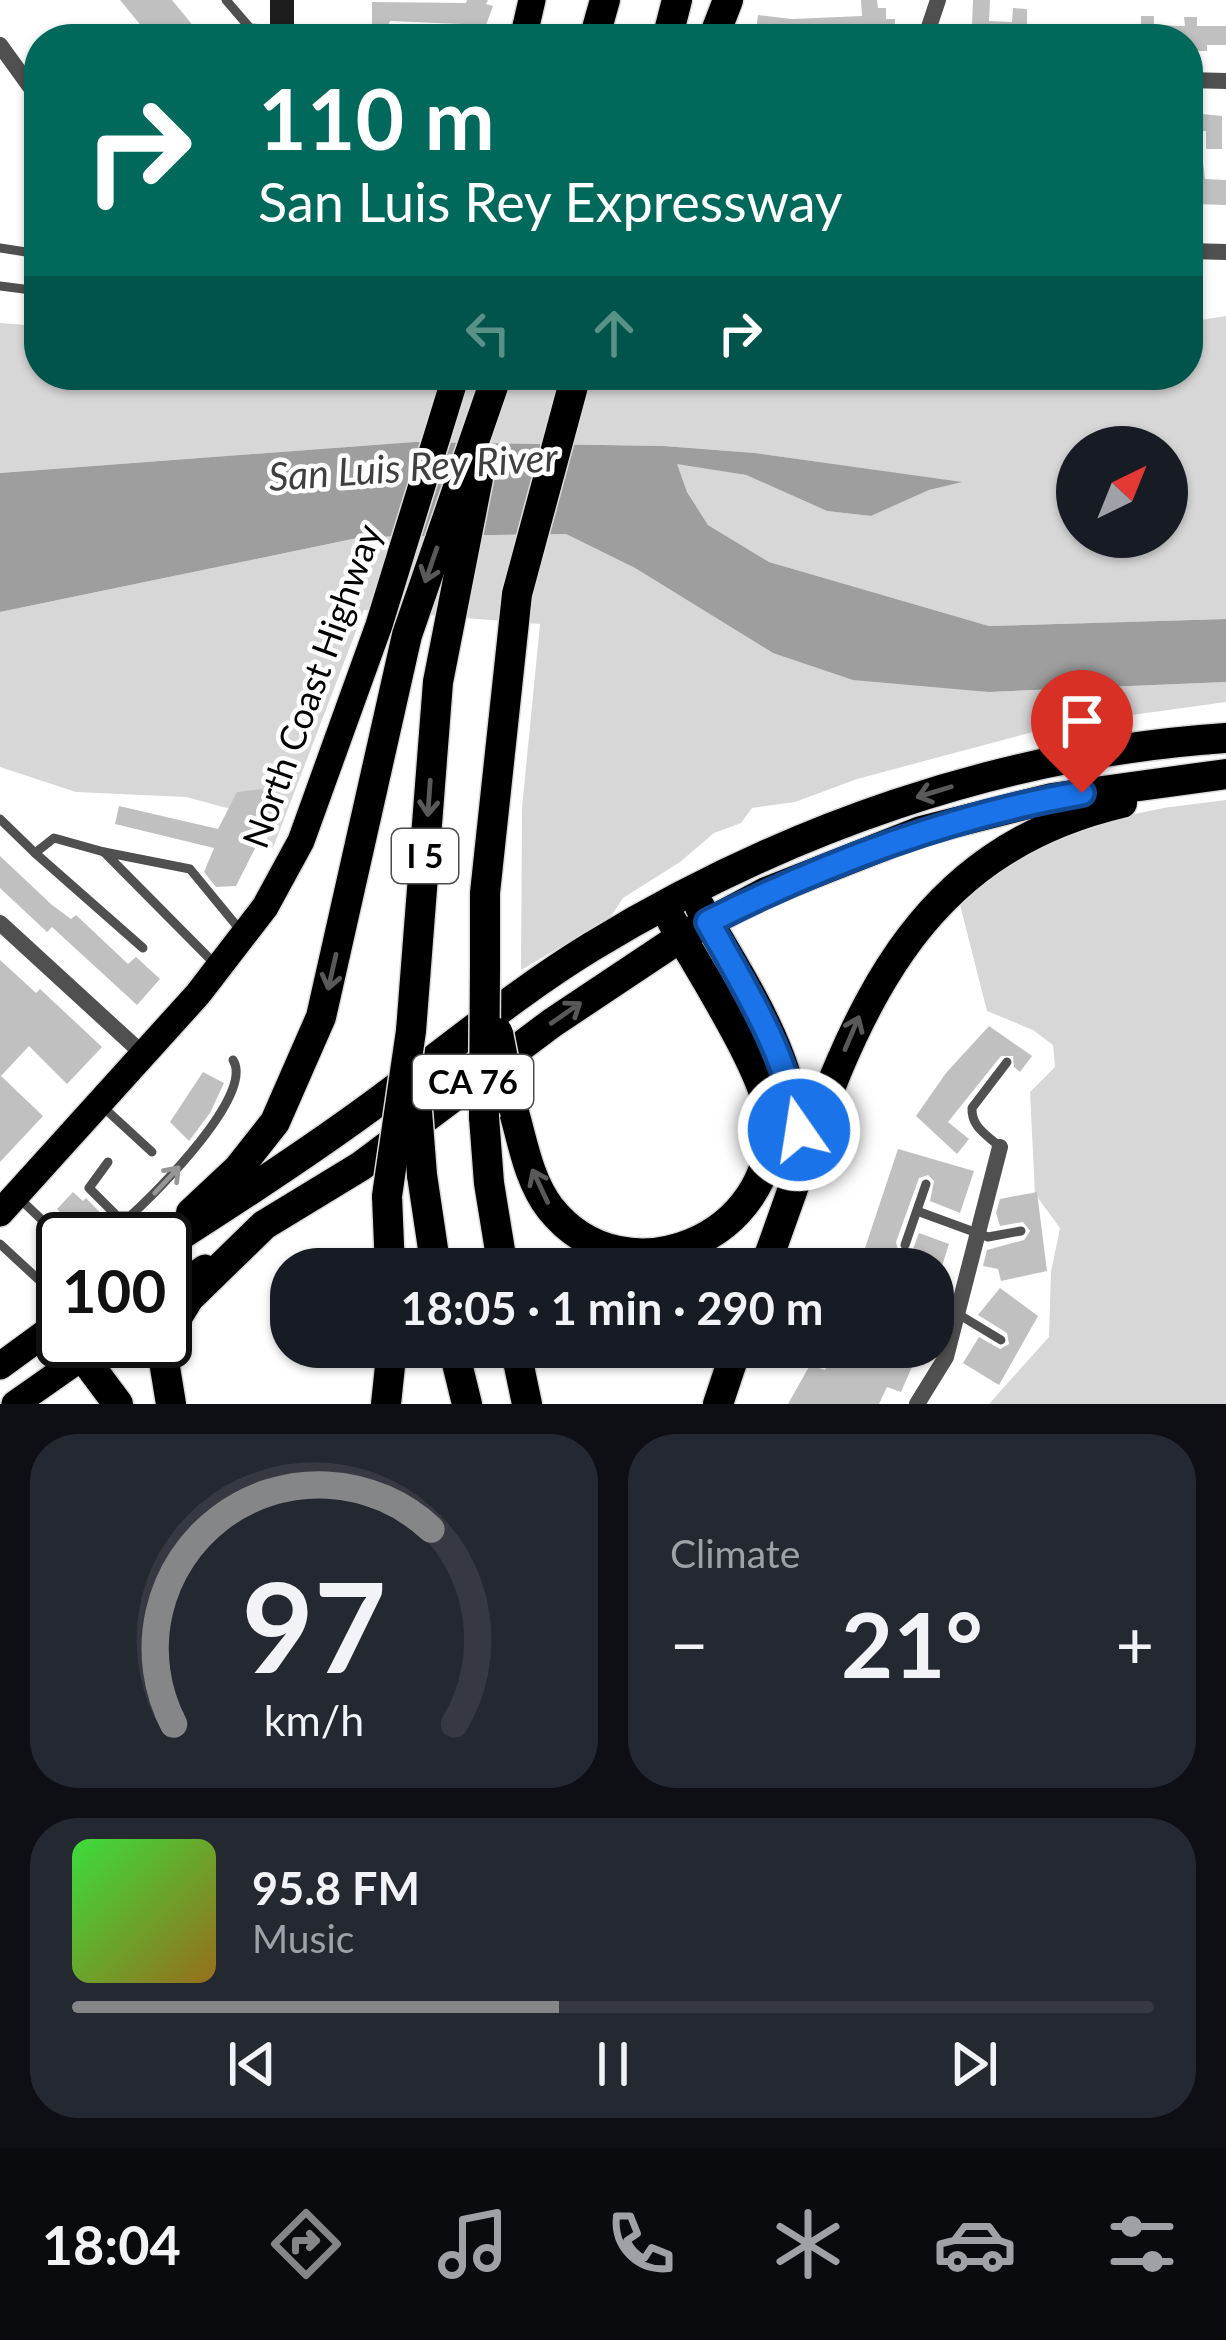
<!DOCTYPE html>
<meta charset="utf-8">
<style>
:root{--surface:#171b24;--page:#242831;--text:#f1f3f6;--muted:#9ea1a6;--line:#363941;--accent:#858687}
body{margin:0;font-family:Lato,sans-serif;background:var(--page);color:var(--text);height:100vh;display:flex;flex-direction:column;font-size:45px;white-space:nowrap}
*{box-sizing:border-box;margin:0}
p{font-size:39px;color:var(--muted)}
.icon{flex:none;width:66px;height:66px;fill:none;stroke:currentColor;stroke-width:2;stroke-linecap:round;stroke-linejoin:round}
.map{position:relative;height:1404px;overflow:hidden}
.details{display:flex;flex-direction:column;gap:30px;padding:30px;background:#0d0f14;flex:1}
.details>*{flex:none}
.hud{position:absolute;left:24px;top:24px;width:1179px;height:366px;border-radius:48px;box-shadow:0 3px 9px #0004;background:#00695c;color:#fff;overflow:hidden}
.needle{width:78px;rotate:43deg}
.tools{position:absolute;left:1056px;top:426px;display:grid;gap:24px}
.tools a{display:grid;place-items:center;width:132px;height:132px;border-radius:50%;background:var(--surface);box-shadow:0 3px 9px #0004;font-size:60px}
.speed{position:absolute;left:36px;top:1212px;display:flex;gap:24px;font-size:60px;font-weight:700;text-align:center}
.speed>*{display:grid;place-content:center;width:156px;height:156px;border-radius:50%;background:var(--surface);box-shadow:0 3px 9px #0004;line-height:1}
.speed .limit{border:6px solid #111;border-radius:18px;background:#fff;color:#111}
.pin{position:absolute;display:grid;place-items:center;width:102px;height:102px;color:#fff;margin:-123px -51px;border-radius:50% 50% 50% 0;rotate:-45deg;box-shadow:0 0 12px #0007}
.pin .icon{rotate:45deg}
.me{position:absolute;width:132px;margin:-66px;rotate:347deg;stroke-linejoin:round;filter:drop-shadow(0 0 9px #0008)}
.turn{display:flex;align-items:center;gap:42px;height:252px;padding:0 36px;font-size:54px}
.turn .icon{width:156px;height:156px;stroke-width:2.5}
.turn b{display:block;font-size:84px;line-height:102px}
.lanes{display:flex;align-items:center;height:114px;padding:0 36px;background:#0003;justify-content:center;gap:60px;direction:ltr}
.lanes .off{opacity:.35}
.big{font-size:90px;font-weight:700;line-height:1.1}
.details .card{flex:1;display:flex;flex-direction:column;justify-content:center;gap:18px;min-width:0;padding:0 42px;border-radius:48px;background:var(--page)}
.details .dial{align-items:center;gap:0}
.dial svg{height:312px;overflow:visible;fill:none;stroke:var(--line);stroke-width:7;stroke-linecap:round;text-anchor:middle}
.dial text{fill:var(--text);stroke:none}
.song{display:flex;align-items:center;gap:36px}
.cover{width:144px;height:144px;border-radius:18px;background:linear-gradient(135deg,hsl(120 70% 55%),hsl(40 70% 35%))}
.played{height:12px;border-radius:6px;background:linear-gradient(90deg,var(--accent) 45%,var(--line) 45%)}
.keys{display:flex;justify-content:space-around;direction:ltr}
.heat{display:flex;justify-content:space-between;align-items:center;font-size:66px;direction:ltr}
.details .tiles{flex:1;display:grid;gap:30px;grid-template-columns:1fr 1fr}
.card:last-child{grid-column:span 2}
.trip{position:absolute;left:270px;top:1248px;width:684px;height:120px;border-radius:48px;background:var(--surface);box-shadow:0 3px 9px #0004;font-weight:700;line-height:120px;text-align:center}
.dock{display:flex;height:192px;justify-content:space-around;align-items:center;background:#090b0e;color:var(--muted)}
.dock .icon{width:84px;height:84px}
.dock .active{color:var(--accent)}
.dock b{font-size:54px;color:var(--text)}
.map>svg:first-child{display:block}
</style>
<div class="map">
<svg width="1226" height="1404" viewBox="0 0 1226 1404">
<rect width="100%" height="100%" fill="#fff"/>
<!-- green -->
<g fill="#d7d7d7" fill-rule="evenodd">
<path d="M1226 316V619L989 626 769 562 708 525 687 492 676 463 746 475 827 511 871 516 929 490 958 482 755 453 664 446 414 442 0 473V323L39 326V375H1188V322ZM1077 447H1167V537H1077Z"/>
<path d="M566 534 635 568 773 653 989 692 1226 682V702L1059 725 857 779 795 802 752 808 741 823 714 833 680 862 623 898 609 919 521 970 522 808 540 624 364 610 273 848 253 815 186 797 76 792 0 767V612L362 537Z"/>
<path d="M1226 800V1404H989L1049 1337 1051 1272 1060 1228 1035 1194 1030 1092 1055 1067 1053 1045 1033 1030 987 1011 958 897 1056 831 1163 808Z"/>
</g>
<!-- water -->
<path fill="#9e9e9e" d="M414 442 664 446 755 453 962 482 929 490 871 516 827 511 746 475 677 464 687 492 708 525 769 562 989 626 1226 619V682L989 692 853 680 773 653 635 568 566 534 362 537 0 612V473Z"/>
<!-- building -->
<g fill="#c0c0c0">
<path d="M120 0H172L204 39H152Z"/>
<path d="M467 0H488L486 4 493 6 486 25 390 21 384 37H372V2L466 3Z"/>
<path d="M861 0H877L878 8H886V19H895V39H755L758 15 792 19 862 16Z"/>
<path d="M973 0H990L989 21 1012 22 1013 8 1027 9V26L1141 27V16H1154V25L1185 26 1184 17H1197V26H1226V45H1207V51H1194V44H1188V39H958V24L972 25Z"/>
<path d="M1192 113 1222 116V149H1206V131H1192Z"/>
<path d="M1195 154H1202L1205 179 1226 180V205L1193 204Z"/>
<path d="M262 789 274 811 236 886 216 887 204 872 214 848 115 824 119 806 218 829 237 792Z"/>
<path d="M0 856 52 905 71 919 76 915 128 964 136 957 160 979 137 1005 52 927 47 932 0 888Z"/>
<path d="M0 960 36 993 40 989 102 1047 67 1084 29 1046 1 1076 43 1116 0 1162Z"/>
<path d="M989 1026 1032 1056 1020 1072 1014 1067 1013 1056H1001L948 1122 969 1139 957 1154 916 1116 946 1073Z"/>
<path d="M203 1072 224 1083 210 1113 189 1141 170 1122Z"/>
<path d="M898 1149 974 1171 960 1213 930 1201 934 1181 928 1175 919 1178 896 1242 898 1250 906 1254 913 1249 919 1233 949 1244 941 1269H888L862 1257Z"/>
<path d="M73 1192 83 1201 86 1198 115 1228 104 1239H75L80 1233 57 1209Z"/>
<path d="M1037 1192 1047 1271 1001 1281 998 1269 983 1266 987 1250 1024 1240 1030 1231 1023 1222 1000 1226 996 1213 1000 1199Z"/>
<path d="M1000 1288 1038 1316 999 1385 963 1363 979 1337 1000 1349 1009 1344 1007 1333 978 1315Z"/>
<path d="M835 1347H866V1357L874 1361 880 1358 885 1347H904L918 1353 901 1392 887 1387 879 1404H788L810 1365 825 1370Z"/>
</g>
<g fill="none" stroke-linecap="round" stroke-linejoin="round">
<!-- primary casing -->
<g stroke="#dbdbdb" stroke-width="30">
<g id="primary">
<path d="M523 39 532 0"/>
<path d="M0 1213 198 994 265 907 301 841 379 625 456 375"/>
<path d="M165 1297 205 1268"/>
<path d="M0 1366 63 1320"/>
<path d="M15 1404 105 1341"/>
</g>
</g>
<!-- highway casing -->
<g stroke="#dbdbdb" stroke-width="33">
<g id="highway">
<path d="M594 39 605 0"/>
<path d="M667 39 677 0"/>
<path d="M713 39 728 0"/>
<path d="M700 907C742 981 806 1072 796 1160"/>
<path d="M485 968V893L517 594 576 375"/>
<path d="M411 1031 438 682 478 478"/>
<path d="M512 1105C522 1138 528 1180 550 1208 625 1303 779 1237 770 1119 767 1073 697 966 672 921"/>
<path d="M484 1117 489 1183 503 1269"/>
<path d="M422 1175 436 1269"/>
<path d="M387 1196 390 1269"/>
<path d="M191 1213 238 1169 275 1122 321 1017 407 635 497 375"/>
<path d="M165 1245C239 1198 313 1150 384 1097 452 1047 519 991 591 947 783 830 1000 753 1226 738"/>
<path d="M767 1261C841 1062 884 859 1122 803"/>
<path d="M83 1341V1357L118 1404"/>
<path d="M453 1347 467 1404"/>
<path d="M515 1347 527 1404"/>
<path d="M171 1404 163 1355 171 1327 189 1298 264 1225 361 1166 552 1023 681 937 766 892 921 831 1052 798 1226 774"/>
<path d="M386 1404 392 1347"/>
<path d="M718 1404 737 1347"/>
</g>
</g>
<!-- lane -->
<g stroke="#505050" stroke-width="9">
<path d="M226 0 250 28 277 30"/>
<path d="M0 248 39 254"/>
<path d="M0 286 39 291"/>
<path d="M0 819 35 853"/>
<path d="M104 852 54 838 35 853 143 948"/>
<path d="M214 963 104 852 190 869 241 931"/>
<path d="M103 1107 152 1152"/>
<path d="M1000 1147C987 1135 971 1127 972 1108L1007 1062"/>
<path d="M108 1162 89 1188 117 1216H130C157 1192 255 1094 233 1060"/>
<path d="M20 1199 63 1240"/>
<path d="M917 1211 988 1237 1021 1231"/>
<path d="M0 1244 39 1280 63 1255"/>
<path d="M905 1245 926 1184"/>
<path d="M958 1314 1001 1340"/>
<path d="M926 1347 946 1357"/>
<path d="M874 1352 876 1347"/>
</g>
<!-- street -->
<g stroke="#505050" stroke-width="16">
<path d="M925 39 938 0"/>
<path d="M0 45 39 99"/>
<path d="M1188 80 1226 81"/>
<path d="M1188 251 1226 252"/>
<path d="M0 923 143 1054"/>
<path d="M917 1404 946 1357 1000 1147"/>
</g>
<!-- secondary -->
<path stroke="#1d1d1d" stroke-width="24" d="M282 39V0"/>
<!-- primary -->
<use href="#primary" stroke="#000" stroke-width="27"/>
<!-- highway -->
<use href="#highway" stroke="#000" stroke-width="30"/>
<!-- highway-bridge casing -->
<g stroke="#dbdbdb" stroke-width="33" stroke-linecap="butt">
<g id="highway-bridge">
<path d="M498 1033 512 1105"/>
<path d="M415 1085 422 1175"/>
<path d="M484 1117 485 968"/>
<path d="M387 1196 411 1031"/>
</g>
</g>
<!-- highway-bridge -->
<use href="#highway-bridge" stroke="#000" stroke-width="30"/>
</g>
<!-- one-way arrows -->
<defs><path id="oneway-shaft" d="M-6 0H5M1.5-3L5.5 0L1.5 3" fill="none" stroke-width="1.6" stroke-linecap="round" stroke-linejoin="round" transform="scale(3)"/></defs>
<g stroke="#595959">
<use href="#oneway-shaft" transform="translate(431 565) rotate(109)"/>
<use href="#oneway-shaft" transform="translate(934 792) rotate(163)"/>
<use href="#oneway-shaft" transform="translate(429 798) rotate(94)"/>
<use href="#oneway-shaft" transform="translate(332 972) rotate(103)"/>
<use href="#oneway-shaft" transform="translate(566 1013) rotate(-35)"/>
<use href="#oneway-shaft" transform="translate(852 1033) rotate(-67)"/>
<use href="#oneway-shaft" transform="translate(540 1186) rotate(-115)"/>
</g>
<use stroke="#969696" href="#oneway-shaft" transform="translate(167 1180) rotate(-47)"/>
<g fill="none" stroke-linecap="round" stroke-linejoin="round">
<!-- route casing -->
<g stroke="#114b97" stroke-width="30">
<path id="route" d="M799 1130C787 1054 745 988 708 922 828 862 950 816 1082 793"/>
</g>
<!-- route -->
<use href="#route" stroke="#1a73e8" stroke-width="21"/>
</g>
<g text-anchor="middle" stroke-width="9" stroke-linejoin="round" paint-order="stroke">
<!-- shield labels -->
<g fill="#fff" stroke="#4c4c4c" stroke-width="3">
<rect x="392" y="829" width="66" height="54" rx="9"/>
<rect x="413" y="1055" width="120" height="54" rx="9"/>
</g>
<g font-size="33" font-weight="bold" fill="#000">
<text x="425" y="868">I 5</text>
<text x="473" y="1094">CA 76</text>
</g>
<!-- street labels -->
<g font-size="36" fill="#000" stroke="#fff">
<text transform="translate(312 686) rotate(-70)" y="13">North Coast Highway</text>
</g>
<!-- water labels -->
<g font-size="39" font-style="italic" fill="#3f3f3f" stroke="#fff">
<text transform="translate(413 467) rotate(-4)" y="14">San Luis Rey River</text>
</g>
</g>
</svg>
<div class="tools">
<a><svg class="needle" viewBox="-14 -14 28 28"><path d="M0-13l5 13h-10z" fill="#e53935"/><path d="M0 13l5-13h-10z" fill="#9ea1a6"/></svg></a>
</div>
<div class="speed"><div class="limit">100</div></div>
<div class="pin" style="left:1082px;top:793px;background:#d93025"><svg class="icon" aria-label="arrive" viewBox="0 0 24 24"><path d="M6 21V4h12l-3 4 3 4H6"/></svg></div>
<svg class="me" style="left:799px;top:1130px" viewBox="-20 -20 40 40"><circle r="17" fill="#1a73e8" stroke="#fff" stroke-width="3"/><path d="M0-11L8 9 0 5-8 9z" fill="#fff"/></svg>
<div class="trip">18:05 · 1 min · 290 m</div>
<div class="hud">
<div class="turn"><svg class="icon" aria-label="right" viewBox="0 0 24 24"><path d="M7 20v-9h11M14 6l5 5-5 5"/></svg><div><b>110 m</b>San Luis Rey Expressway</div></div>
<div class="lanes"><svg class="icon off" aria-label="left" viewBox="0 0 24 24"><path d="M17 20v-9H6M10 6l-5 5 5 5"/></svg><svg class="icon off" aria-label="ahead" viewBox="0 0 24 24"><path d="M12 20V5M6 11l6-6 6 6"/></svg><svg class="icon" aria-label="right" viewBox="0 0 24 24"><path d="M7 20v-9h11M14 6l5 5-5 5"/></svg></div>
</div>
</div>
<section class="details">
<div class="tiles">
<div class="card dial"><svg viewBox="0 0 100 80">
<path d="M14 69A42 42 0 1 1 86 69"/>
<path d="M14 69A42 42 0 0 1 80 19" stroke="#858687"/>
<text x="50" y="56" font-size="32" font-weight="700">97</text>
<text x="50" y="72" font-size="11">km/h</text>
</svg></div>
<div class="card"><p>Climate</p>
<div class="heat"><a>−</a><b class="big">21°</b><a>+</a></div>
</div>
<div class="card">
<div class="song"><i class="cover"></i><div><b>95.8 FM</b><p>Music</p></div></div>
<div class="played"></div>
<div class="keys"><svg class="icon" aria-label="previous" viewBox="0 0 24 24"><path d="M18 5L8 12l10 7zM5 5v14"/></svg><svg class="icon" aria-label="pause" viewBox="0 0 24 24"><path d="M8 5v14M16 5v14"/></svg><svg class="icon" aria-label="next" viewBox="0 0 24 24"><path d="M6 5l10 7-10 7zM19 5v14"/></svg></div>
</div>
</div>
</section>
<nav class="dock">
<b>18:04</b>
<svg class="icon active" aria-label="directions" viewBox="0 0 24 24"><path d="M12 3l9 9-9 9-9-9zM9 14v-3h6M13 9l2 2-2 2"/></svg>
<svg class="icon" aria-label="music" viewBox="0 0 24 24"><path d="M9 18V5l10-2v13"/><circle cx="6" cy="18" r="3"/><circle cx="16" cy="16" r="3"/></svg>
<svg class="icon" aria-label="phone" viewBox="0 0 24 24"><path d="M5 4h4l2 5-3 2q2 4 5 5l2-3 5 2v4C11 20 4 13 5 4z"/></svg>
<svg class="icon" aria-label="climate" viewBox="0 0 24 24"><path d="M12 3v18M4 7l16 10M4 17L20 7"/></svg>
<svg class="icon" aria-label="car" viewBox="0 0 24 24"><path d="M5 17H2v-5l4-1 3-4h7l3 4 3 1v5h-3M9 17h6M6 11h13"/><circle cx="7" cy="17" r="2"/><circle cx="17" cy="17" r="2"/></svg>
<svg class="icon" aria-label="filters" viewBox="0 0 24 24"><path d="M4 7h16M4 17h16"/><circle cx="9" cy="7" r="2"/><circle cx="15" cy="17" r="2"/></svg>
</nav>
